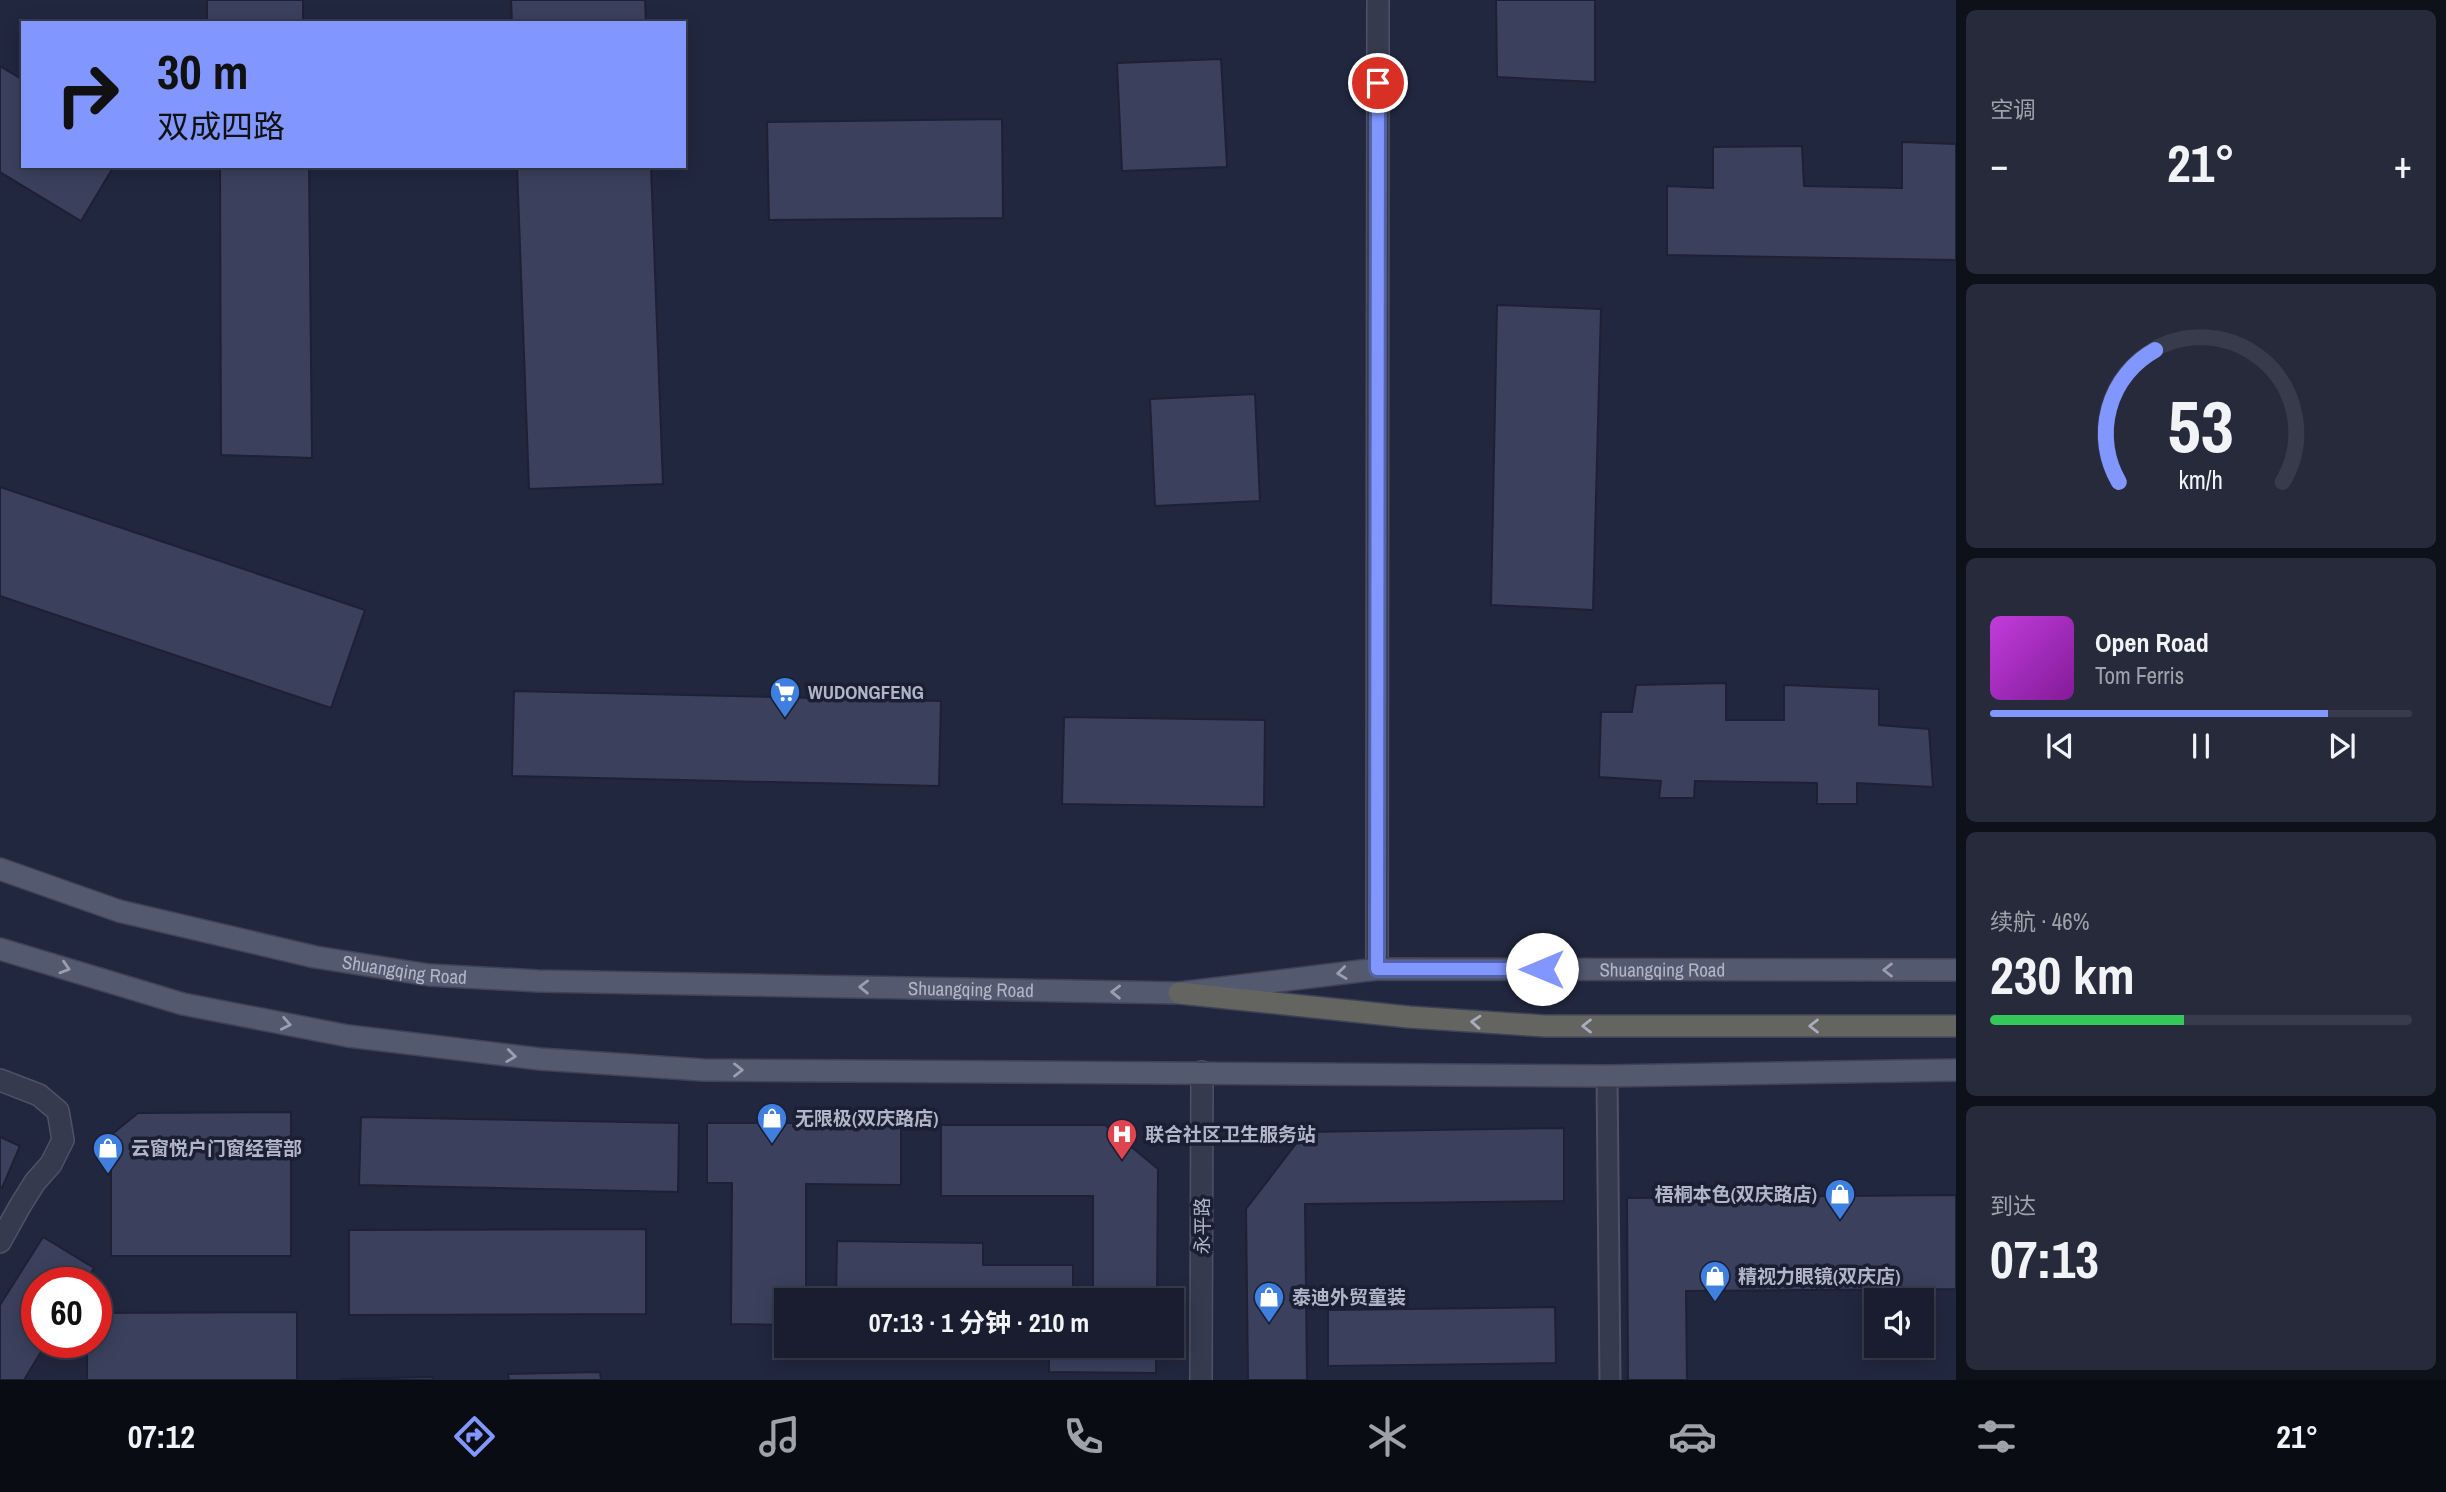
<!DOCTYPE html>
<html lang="zh">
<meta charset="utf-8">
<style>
:root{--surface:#191d2f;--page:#262a3b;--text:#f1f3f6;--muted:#9fa2aa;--line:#373b4b;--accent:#8196ff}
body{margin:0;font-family:"Archivo Narrow","Noto Sans SC",sans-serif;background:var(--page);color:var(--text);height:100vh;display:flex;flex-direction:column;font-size:26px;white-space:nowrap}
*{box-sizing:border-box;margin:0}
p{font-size:23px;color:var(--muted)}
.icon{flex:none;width:38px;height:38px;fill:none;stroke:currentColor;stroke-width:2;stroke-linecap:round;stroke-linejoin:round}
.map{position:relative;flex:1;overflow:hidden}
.side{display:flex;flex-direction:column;gap:10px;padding:10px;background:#0e101a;width:490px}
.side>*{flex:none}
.hud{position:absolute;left:21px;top:21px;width:665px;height:147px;border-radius:0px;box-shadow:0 4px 18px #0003,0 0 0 2px var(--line);background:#8196ff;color:#111;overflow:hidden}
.fabs{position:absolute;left:1864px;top:1288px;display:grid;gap:14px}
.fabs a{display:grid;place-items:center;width:70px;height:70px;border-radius:0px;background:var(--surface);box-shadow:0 4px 18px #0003,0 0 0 2px var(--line);font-size:35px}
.speed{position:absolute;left:21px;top:1267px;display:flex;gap:14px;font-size:35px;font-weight:700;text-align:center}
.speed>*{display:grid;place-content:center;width:91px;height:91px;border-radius:50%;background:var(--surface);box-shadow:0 4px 18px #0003,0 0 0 2px var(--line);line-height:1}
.speed .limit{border:10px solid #d22;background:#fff;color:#111}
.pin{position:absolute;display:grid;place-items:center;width:60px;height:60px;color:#fff;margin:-30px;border:4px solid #fff;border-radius:50%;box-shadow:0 2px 7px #0007}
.me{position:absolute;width:77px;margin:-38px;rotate:270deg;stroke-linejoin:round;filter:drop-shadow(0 0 5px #0008)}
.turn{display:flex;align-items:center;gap:24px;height:147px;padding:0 21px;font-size:32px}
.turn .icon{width:91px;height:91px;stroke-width:2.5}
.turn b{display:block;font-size:49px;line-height:60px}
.big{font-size:52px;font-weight:700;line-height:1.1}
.side .card{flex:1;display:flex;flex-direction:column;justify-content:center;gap:10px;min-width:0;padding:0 24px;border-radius:10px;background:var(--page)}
.side .dial{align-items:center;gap:0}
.dial svg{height:182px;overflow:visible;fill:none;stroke:var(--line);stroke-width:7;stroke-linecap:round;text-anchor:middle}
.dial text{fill:var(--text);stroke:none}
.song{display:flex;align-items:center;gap:21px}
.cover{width:84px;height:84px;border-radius:10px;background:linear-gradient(135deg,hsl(290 70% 55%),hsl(290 70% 35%))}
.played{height:7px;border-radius:4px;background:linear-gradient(90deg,var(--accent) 80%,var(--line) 80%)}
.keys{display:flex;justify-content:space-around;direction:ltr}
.heat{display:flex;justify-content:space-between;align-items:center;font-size:38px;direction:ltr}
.charge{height:10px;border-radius:5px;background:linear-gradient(90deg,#34c759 46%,var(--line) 0)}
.trip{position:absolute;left:774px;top:1288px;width:410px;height:70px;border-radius:0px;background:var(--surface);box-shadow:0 4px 18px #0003,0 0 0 2px var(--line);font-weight:700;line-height:70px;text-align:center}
.tabs{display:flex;height:112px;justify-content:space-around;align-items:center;background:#0a0c13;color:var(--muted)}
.tabs .icon{width:49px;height:49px}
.tabs .on{color:var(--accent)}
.tabs b{font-size:32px;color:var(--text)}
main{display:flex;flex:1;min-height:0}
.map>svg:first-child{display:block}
</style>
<main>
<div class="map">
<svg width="1956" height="1380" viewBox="0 0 1956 1380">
<rect width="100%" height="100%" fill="#21273f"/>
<!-- building -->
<g fill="#3b415d" stroke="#1d2135" stroke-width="2">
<rect x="207" y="0" width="96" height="23"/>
<path d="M511 0H645L646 23H512Z"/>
<path d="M1496 0H1595V82L1497 77Z"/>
<path d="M1221 59 1227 167 1122 171 1117 63Z"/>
<path d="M0 66 23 80V166H114L81 221 0 172Z"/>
<path d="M1002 119 1003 218 769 220 767 122Z"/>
<path d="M1902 142 1956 144V260L1667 255V186L1713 188V147L1802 146 1804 186 1902 188Z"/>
<path d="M220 166H309L312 458 221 455Z"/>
<path d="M517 166H651L663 484 529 489Z"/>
<path d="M1497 305 1601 309 1593 610 1491 605Z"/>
<path d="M1255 394 1260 501 1155 506 1150 399Z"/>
<path d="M0 487 365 610 331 708 0 596Z"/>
<path d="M1726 683V720H1784V685L1879 689V725L1929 729 1933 787 1857 783V804H1817V783L1695 781 1694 798H1659L1661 781 1599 777 1601 712H1632L1636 685Z"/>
<path d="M514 691 941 701 939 786 512 776Z"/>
<path d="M1064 717 1265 720 1264 807 1062 804Z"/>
<path d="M291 1112V1256H111V1135L138 1113Z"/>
<path d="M361 1117 679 1123 678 1192 359 1185Z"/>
<path d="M707 1123H901V1185L806 1184V1300H786V1325L731 1324 732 1183H707Z"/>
<path d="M941 1125H1105L1158 1169 1157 1300H836L837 1241 983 1243V1265H1073V1291H1093V1196H941Z"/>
<path d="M1564 1128V1201L1305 1204 1307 1380H1248L1246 1209 1305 1132Z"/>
<path d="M0 1137 20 1146 2 1188H0Z"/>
<path d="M1956 1195V1289L1686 1291 1687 1380H1628L1627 1198Z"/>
<path d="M646 1229V1314L349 1315V1230Z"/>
<path d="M43 1237 94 1268 85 1283H37V1342H47L24 1380H0V1305Z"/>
<path d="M1555 1307 1556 1363 1328 1366V1310Z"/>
<path d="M297 1312V1380H87V1342H96V1313Z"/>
<path d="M1049 1346H1156V1373L1049 1372Z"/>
<path d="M600 1372 601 1380H509L508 1374Z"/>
<path d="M433 1377 434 1380H341V1379Z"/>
</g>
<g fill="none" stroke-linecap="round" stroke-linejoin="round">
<!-- service casing -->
<g stroke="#4e5266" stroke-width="23">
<path id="service" d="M1607 1076 1610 1380"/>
</g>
<!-- minor casing -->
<g stroke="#4e5266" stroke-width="24">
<g id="minor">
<path d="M1377 969 1378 0"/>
<path d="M0 1080 39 1095 58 1111 63 1140 51 1164 35 1182 20 1206 0 1242"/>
<path d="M1201 1380 1202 1072"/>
</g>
</g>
<!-- primary casing -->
<g stroke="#3f4357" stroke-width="24">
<g id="primary">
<path id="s1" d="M0 869 119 911 315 957 429 975 538 981 1179 993 1377 969 1956 970"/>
<path d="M0 949 183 1004 348 1036 540 1059 703 1070 1607 1076 1956 1070"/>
</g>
</g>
<!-- trunk casing -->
<g stroke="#3e4256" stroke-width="24">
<path id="trunk" d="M1179 993 1409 1017 1545 1026H1956"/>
</g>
<!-- service -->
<use href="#service" stroke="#353a4e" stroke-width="19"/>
<!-- minor -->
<use href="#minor" stroke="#353a4e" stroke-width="21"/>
<!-- primary -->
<use href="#primary" stroke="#53596f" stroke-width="21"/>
<!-- trunk -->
<use href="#trunk" stroke="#646460" stroke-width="21"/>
</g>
<!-- one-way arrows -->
<defs><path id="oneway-chevron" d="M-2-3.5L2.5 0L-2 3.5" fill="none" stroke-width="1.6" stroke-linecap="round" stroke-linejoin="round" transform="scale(1.75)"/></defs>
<g stroke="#9a9eb3">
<use href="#oneway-chevron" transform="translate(65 968) rotate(17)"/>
<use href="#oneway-chevron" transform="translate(1888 970) rotate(-180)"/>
<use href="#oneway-chevron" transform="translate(1342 973) rotate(173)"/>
<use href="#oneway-chevron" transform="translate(864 987) rotate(-179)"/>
<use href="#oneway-chevron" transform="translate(1116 992) rotate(-179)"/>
<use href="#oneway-chevron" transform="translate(286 1024) rotate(11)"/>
<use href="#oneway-chevron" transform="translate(511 1056) rotate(7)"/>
<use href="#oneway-chevron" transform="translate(738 1070)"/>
</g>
<g stroke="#a9adbf">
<use href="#oneway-chevron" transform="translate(1476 1022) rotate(-176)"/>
<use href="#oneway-chevron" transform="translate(1587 1026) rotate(180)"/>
<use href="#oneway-chevron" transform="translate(1814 1026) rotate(180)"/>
</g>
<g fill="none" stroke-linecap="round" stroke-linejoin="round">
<!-- route casing -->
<g stroke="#5462a6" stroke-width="18">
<path id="route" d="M1378 83 1377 969H1542"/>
</g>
<!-- route -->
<use href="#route" stroke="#8196ff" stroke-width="12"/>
</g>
<!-- icons -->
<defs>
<g id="supermarket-pin" transform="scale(1.575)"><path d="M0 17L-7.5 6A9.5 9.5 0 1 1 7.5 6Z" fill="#3f7fe0" stroke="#1b1f33"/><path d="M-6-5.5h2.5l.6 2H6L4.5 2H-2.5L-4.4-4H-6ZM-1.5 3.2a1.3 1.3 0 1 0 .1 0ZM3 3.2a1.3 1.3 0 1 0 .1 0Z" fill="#fff"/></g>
<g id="shop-pin" transform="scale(1.575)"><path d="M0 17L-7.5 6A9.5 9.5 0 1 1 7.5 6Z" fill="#3f7fe0" stroke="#1b1f33"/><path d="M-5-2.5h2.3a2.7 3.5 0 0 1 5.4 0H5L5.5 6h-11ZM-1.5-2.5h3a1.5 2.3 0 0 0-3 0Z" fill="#fff"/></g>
<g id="hospital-pin" transform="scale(1.575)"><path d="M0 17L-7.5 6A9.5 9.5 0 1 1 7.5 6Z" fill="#e0444e" stroke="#1b1f33"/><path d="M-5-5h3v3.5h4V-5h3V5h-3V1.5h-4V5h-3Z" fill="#fff"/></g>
</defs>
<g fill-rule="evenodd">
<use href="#supermarket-pin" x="785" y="692"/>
<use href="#shop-pin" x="772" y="1118"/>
<use href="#hospital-pin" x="1122" y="1134"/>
<use href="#shop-pin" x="108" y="1148"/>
<use href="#shop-pin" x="1840" y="1194"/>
<use href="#shop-pin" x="1715" y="1276"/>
<use href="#shop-pin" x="1269" y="1297"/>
</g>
<g text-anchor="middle" stroke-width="7" stroke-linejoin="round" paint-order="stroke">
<!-- poi labels -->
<g font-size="19" font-weight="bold" fill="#b1b5ca" stroke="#1b1f33" text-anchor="start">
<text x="808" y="699">WUDONGFENG</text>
<text x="795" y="1125">无限极(双庆路店)</text>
<text x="1145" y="1141">联合社区卫生服务站</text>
<text x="131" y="1155">云窗悦户门窗经营部</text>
<text x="1817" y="1201" text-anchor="end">梧桐本色(双庆路店)</text>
<text x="1738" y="1283">精视力眼镜(双庆店)</text>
<text x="1292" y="1304">泰迪外贸童装</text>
</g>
<!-- street labels -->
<g font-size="19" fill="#b1b5ca" stroke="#1b1f33">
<text dy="7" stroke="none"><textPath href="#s1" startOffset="418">Shuangqing Road</textPath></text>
<text dy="7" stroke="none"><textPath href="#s1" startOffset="1678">Shuangqing Road</textPath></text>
<text dy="7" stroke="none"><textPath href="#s1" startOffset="985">Shuangqing Road</textPath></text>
<text transform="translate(1202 1226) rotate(-90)" y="7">永平路</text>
</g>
</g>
</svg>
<div class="fabs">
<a><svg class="icon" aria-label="sound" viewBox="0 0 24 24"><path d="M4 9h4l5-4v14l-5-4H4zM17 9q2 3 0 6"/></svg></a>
</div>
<div class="speed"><div class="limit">60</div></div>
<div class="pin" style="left:1378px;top:83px;background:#d93025"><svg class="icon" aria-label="arrive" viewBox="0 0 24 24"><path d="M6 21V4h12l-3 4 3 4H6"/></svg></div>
<svg class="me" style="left:1542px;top:969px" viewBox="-20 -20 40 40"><circle r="19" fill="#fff"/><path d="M0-13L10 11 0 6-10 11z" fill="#8196ff"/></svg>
<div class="trip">07:13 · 1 分钟 · 210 m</div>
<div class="hud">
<div class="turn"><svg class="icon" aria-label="right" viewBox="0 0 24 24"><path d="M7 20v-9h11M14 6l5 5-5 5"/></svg><div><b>30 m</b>双成四路</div></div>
</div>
</div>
<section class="side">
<div class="card"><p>空调</p>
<div class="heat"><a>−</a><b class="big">21°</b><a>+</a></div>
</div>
<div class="card dial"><svg viewBox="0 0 100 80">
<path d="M14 69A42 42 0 1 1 86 69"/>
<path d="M14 69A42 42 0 0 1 30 11" stroke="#8196ff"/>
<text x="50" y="56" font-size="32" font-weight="700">53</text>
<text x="50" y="72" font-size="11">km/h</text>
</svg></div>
<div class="card">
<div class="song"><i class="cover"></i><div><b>Open Road</b><p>Tom Ferris</p></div></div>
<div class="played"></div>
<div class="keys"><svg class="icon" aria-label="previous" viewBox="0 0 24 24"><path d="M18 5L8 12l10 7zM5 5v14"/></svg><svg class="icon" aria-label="pause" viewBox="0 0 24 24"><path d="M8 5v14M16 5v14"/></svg><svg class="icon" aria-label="next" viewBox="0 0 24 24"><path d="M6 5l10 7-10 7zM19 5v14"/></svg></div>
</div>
<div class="card"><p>续航 · 46%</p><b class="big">230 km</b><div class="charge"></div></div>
<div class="card"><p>到达</p><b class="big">07:13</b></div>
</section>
</main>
<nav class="tabs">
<b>07:12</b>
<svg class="icon on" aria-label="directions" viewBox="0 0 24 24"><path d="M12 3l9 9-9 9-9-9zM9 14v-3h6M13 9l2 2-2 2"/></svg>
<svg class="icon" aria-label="music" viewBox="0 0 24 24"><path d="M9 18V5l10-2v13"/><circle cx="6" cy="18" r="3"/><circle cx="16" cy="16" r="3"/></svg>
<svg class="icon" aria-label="phone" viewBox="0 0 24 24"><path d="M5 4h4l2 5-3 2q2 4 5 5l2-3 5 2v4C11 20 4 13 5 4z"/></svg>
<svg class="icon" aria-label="climate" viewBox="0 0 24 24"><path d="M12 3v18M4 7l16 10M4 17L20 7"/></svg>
<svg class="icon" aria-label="car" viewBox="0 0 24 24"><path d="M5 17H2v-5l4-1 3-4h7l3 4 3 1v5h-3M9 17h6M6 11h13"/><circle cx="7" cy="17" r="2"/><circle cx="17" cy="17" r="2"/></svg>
<svg class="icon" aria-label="filters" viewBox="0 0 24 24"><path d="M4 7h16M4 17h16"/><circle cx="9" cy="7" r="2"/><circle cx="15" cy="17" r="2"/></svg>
<b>21°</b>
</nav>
